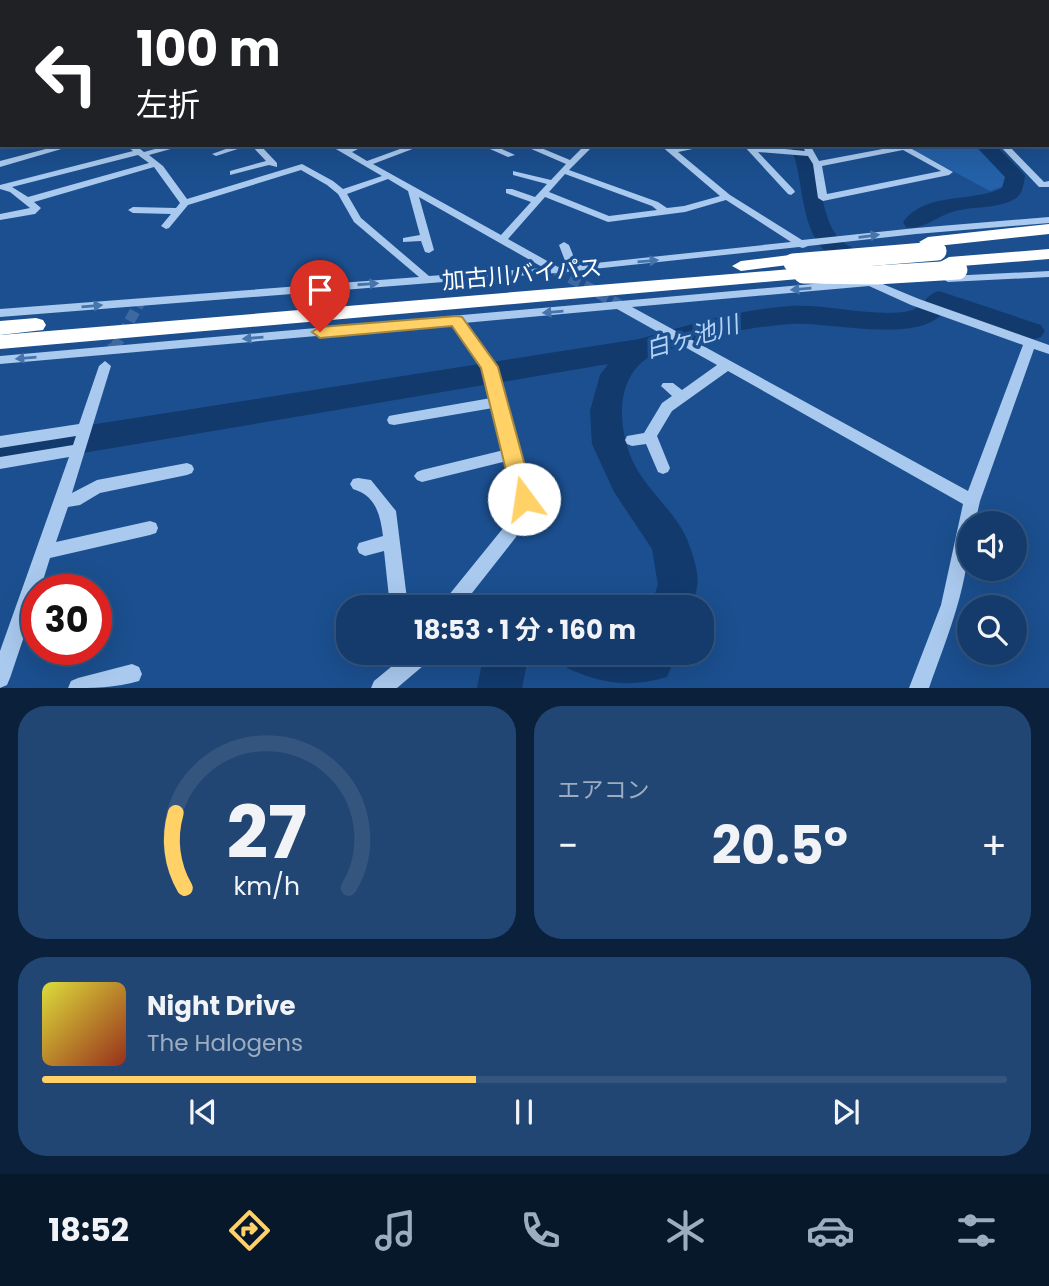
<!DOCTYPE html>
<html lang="ja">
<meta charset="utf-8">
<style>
:root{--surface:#143b6b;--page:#214673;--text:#f1f3f6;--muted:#9dadc1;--line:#33557e;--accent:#ffd166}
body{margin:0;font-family:Poppins,"Noto Sans JP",sans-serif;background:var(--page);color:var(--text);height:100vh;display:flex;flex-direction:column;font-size:26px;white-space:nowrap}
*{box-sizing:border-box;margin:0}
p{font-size:23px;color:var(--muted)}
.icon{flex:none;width:38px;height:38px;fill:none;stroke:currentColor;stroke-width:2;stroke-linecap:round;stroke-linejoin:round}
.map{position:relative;height:688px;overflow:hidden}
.drawer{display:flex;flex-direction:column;gap:18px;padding:18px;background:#0b203b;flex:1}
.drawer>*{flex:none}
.top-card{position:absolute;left:0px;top:0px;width:1050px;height:147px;box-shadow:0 7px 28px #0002,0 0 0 2px var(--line);background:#202124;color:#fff;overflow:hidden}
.controls{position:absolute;left:957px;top:511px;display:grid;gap:14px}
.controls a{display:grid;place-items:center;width:70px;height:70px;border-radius:50%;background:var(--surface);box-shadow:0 7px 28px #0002,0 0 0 2px var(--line);font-size:35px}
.speed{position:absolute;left:21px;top:574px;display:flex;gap:14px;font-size:35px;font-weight:700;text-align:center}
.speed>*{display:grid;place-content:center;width:91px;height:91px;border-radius:50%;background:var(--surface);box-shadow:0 7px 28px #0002,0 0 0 2px var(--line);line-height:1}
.speed .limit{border:10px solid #d22;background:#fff;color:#111}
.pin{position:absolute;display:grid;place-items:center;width:60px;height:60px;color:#fff;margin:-72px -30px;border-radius:50% 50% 50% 0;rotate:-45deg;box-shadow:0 0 7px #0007}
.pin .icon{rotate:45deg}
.me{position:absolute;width:77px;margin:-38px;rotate:346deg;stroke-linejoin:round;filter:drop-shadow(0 0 5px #0008)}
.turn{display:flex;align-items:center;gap:24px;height:147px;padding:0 21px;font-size:32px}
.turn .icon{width:91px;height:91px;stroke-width:2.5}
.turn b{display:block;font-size:49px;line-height:60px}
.big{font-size:52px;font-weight:700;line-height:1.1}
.drawer .tile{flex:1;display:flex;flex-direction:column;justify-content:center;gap:10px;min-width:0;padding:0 24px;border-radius:28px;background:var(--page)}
.drawer .dial{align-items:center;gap:0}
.dial svg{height:182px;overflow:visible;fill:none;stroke:var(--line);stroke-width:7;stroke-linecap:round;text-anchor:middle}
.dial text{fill:var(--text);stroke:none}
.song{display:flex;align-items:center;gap:21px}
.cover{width:84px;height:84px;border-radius:10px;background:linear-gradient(135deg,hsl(60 70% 55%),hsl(10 70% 35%))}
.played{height:7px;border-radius:4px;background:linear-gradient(90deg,var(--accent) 45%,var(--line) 45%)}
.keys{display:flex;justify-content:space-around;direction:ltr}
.heat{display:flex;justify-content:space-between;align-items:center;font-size:38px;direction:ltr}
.drawer .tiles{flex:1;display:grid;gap:18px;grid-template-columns:1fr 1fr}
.tile:last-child{grid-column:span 2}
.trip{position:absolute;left:336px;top:595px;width:378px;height:70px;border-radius:28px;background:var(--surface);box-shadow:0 7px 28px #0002,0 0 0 2px var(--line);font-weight:700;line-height:70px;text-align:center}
.menu{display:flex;height:112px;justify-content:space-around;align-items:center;background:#08182b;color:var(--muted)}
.menu .icon{width:49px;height:49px}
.menu .active{color:var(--accent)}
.menu b{font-size:32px;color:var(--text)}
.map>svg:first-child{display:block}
</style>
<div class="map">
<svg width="1049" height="688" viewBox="0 0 1049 688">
<rect width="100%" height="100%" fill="#1b4f8f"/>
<!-- green -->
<path fill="#2461a8" d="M928 145H974L1006 178 1004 186 990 191 915 151 914 148Z"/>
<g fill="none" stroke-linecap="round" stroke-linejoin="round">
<!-- river -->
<g fill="#123a6d" fill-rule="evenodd">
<path d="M601 0H614L615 2H603Z"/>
<rect x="1048" y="113" width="1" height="10"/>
<path d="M790 145H808C822 173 819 209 836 235 847 252 871 249 881 264L878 269C866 272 857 268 846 264 795 245 808 186 790 145Z"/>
<path d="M975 145H995L1022 172 1025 176C1023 186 1023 195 1013 200 996 209 971 206 952 212 937 216 922 231 906 227L903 222C925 191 973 203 1002 188L1005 177Z"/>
<path d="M939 291 1041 325 1045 331 1041 337 1031 340 945 310C921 346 830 321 791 324 755 326 721 334 687 344 676 348 661 350 651 356 611 378 618 438 638 471 651 493 674 512 685 535 691 548 700 573 697 587 696 594 693 601 690 607H650L658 585 652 549 614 492 592 444 590 411 600 375 608 364 0 467V439L639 339C689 325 739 309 791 306 827 304 877 318 909 311 923 308 926 294 939 291Z"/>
<path d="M484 653H529L522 688H477Z"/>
<path d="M561 653H677L667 677C630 688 602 684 567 668Z"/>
</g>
<!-- minor-tunnel-far1 -->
<g stroke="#3d69a0" stroke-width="11" stroke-dasharray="11 5" stroke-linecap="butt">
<path d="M556 270 620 305"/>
<path d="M114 349 140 302"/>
</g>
<!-- minor-tunnel -->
<path stroke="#3d69a0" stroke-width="14" stroke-dasharray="14 7" stroke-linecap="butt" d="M113 350 115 347"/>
<!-- minor -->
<g fill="#a9c9ee" fill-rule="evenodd">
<path d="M501 0H505L506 2H501Z"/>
<path d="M2 18V22L0 23V19Z"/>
<rect x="1048" y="40" width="1" height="4"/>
<path d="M2 44V48L0 49V45Z"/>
<rect x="1048" y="54" width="1" height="4"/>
<path d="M0 65 2 66V71L0 70Z"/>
<path d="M0 82H2L0 87Z"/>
<rect x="1048" y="84" width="1" height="4"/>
<rect x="0" y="100" width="2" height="4"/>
<rect x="1048" y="106" width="1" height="4"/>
<rect x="1048" y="125" width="1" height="4"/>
<rect x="1048" y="135" width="1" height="5"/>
<path d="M61 145H75L0 167V161Z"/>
<path d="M126 145H135L144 152 170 145H185L149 155 163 166 187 199 302 164 333 181 343 189 382 176 329 145H339L346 149 354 145H366L352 152 367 161 411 145H423L373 164 501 235 531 202 506 193V189H512L535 197 547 184 513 175V171L551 180 566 164 522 145H534L570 160 585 145H594L569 170 658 202 667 208 684 206 720 196 660 145H669L673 148 692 145H712L678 152 730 195 802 240 916 228 1049 217V223L916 234 808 246 803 248 799 247 556 273 0 317V309L419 277 354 222 338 194 327 185 301 170 188 205 169 228 166 229 161 226 171 214 133 213 128 210 133 207 176 208 180 203 154 167 34 202 41 208 35 214 0 220V214L30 208 10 192 0 189V185L133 151ZM138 155 149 163 28 197 12 187ZM565 174 652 206 657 210 609 216 549 192ZM388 179 408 191 420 235 403 238V242L421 241 425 252 429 253 434 250 419 197 544 268 429 276 361 218 347 194ZM545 197 608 222 685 212 726 200 791 242 577 265 569 245 564 242 559 245 567 266 558 267 508 239Z"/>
<path d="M237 145H250L216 156 212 154Z"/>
<path d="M251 145H260L277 163V167L269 165 230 175V171L266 161Z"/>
<path d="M481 145H493L515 155 508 157Z"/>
<path d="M743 145 805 151 802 145H810L819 161 904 145H922L912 149 953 172 949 175 823 201 818 198 813 164 808 156 758 152 794 190 795 192 791 195 788 194ZM903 150 941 171 827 194 822 166Z"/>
<path d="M999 145H1008L1044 182 1049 181V187H1039Z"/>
<path d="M1049 271V277L948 282 943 279 948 276Z"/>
<path d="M861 275 919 299 1049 345V354L1034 349 980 501 975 523H970C970 583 949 632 929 688H909L941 605 963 504 728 371 672 411 657 436 670 468 668 472 663 474 658 472 646 444 632 446 627 444 625 440 627 436 644 433 662 403 672 396 661 386 663 383H673L682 390 717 365 617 309 464 323 495 367 532 499 516 537 461 607H441L444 601 504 527 516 499 507 461 422 482 417 480 414 476 417 472 422 470 504 450 493 408 394 425 389 424 387 420 389 416 394 415 491 398 483 368 453 324 0 364V356L858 280 856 278ZM869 286 911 305 1023 345 968 491 632 307Z"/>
<path d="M105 361 111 366 72 493 97 480 187 463 192 465 194 469 192 473 187 475 100 493 80 505 68 507 56 542 150 521 156 523 158 528 156 533 150 535 50 558 40 590H37V598L10 678 7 685 0 688V651L69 457 0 469V457L73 445 76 436 0 448V436L79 424 99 366Z"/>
<path d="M358 478 371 480 396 511 408 607H390L384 551 365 556 359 553 357 548 359 543 383 536C380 514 376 496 353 489L350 484 353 479Z"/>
<path d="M408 653H432L430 660 397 688H371L374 681Z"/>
<path d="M132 664 139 667 142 674 139 681C116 688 92 688 68 688L71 681 78 678Z"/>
</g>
<!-- major -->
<g fill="#f0f6ff" fill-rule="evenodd">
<path d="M919 0 931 2H920Z"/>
<rect x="1048" y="34" width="1" height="4"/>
</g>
<!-- highway -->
<g fill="#fff" fill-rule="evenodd">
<path d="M1049 224V234L928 247 919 242 928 237Z"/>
<path d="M1049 249V259L949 267 940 262 949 257Z"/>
<path d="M790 255 799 260 796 264 741 271 732 266 741 261Z"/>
<path d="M803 268 810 270 812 274 810 278 0 349V335Z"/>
<path d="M36 318 43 320 46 325 43 330 0 335V321Z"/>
</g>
<!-- rail casing -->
<g stroke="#fff" stroke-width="2.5">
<path id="rail" d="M1043 2 1049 1"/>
</g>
<!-- rail -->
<use href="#rail" stroke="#1b4f8f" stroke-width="2" stroke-dasharray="6" stroke-linecap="butt"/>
<!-- highway-bridge -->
<g stroke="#fff" stroke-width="19">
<path d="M793 263 937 251"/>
<path d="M803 274 876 275 958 270"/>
</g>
</g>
<!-- one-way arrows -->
<defs><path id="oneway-solid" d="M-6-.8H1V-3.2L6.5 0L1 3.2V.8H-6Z" transform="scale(1.75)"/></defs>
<g fill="#4674ac">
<use href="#oneway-solid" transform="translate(869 236) rotate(-7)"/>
<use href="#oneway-solid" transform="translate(648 261) rotate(-5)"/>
<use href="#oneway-solid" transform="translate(368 284) rotate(-4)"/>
<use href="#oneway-solid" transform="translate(801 289) rotate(175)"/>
<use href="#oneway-solid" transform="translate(92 306) rotate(-5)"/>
<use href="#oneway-solid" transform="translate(553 312) rotate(175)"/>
<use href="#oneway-solid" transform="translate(253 338) rotate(175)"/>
<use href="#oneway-solid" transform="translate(26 358) rotate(175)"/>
</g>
<!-- route -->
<path fill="#ffd166" stroke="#a68842" stroke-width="2" d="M457 316 462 317 498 367 534 499 531 505 524 508 516 505 513 499 481 368 452 326 320 338 312 332 320 327Z"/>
<g text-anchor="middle" stroke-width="7" stroke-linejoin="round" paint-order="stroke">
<!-- street labels -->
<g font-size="23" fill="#fff" stroke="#1b4f8f">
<text transform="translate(522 274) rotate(-5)" y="8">加古川バイパス</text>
</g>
<!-- water labels -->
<g font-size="24" font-style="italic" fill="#b5d3f5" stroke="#1b4f8f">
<text transform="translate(692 337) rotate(-16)" y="8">白ヶ池川</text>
</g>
</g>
</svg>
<div class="controls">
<a><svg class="icon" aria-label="sound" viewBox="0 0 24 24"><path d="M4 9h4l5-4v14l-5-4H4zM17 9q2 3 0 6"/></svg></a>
<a><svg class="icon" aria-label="search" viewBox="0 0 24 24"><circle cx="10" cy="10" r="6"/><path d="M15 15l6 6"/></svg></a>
</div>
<div class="speed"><div class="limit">30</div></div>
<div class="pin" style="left:320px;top:332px;background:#d93025"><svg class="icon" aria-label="arrive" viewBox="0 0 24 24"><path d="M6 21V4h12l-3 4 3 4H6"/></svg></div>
<svg class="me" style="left:524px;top:499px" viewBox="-20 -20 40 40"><circle r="19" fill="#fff"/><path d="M0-13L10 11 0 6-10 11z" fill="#ffd166"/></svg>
<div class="trip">18:53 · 1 分 · 160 m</div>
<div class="top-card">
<div class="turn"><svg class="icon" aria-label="left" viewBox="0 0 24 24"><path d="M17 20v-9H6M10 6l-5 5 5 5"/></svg><div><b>100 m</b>左折</div></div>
</div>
</div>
<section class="drawer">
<div class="tiles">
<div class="tile dial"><svg viewBox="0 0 100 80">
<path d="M14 69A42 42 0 1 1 86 69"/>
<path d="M14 69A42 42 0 0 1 10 36" stroke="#ffd166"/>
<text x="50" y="56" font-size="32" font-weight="700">27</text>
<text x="50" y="72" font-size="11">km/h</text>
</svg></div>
<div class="tile"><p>エアコン</p>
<div class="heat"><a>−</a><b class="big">20.5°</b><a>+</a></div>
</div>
<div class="tile">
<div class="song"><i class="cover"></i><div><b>Night Drive</b><p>The Halogens</p></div></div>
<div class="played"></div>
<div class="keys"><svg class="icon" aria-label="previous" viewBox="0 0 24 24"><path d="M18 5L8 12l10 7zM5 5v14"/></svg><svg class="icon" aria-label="pause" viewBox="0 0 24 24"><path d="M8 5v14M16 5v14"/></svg><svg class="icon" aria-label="next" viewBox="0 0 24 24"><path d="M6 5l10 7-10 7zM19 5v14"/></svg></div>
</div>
</div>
</section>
<nav class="menu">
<b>18:52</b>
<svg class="icon active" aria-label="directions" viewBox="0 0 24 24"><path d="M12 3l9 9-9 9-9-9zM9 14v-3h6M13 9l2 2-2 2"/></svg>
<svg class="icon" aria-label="music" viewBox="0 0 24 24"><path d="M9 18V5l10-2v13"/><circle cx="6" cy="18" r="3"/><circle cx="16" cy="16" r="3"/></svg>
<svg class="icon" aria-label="phone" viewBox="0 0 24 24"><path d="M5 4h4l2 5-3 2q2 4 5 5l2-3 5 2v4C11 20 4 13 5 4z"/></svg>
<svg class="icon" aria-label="climate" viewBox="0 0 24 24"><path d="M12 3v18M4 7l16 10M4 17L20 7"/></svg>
<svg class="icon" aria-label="car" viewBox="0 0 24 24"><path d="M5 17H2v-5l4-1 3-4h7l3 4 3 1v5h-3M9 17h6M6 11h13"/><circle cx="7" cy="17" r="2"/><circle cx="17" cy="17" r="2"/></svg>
<svg class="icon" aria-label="filters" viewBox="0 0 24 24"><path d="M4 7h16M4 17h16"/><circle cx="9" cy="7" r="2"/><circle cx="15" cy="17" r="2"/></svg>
</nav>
